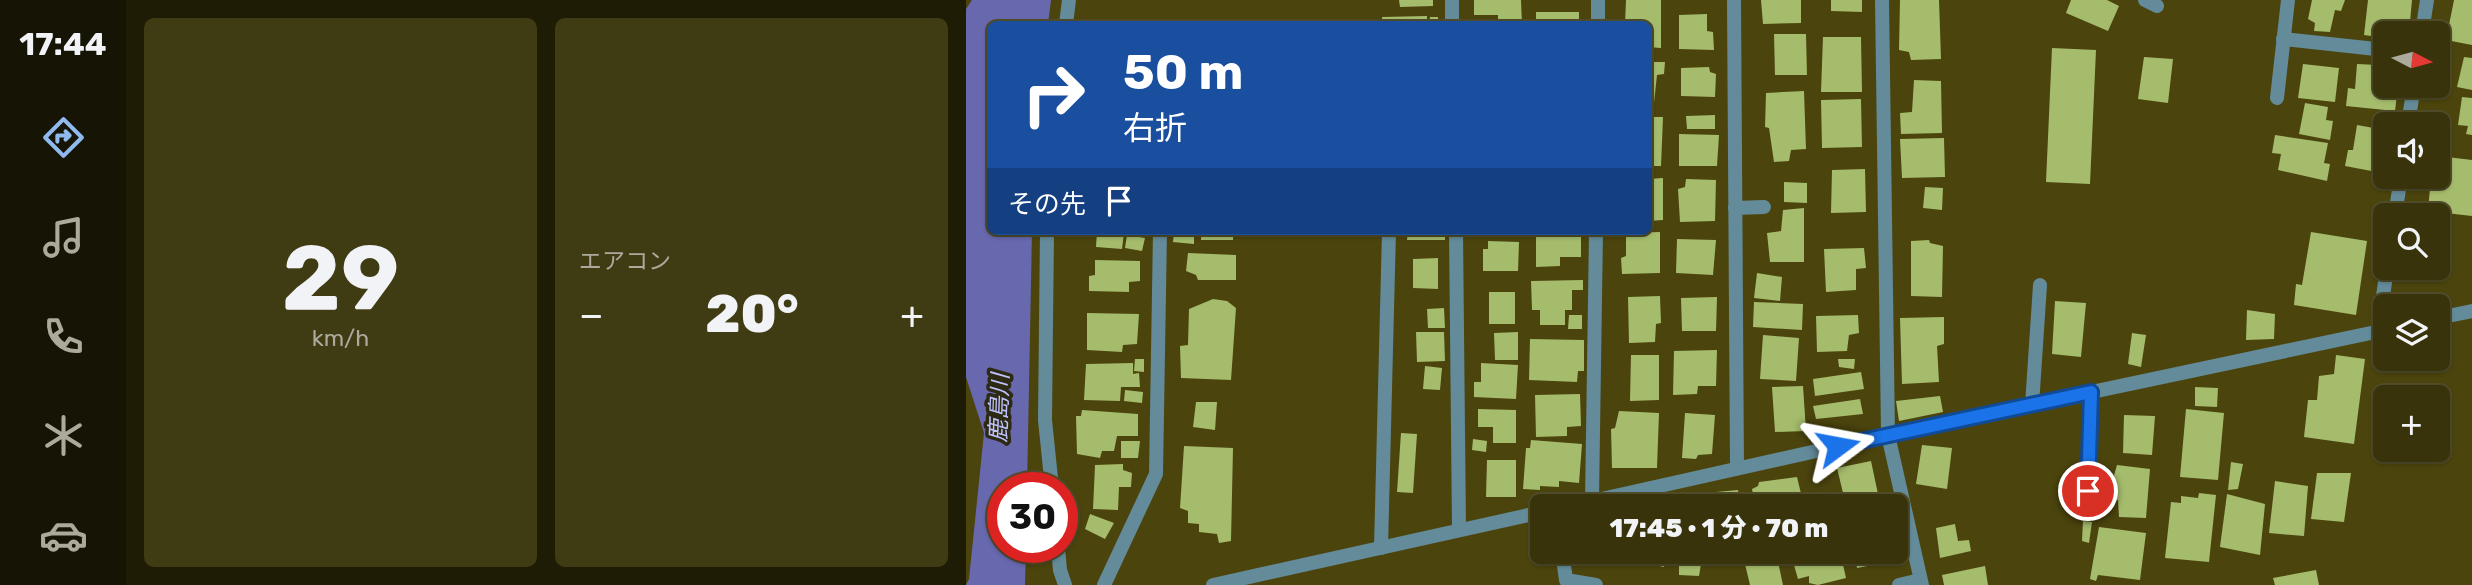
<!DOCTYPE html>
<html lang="ja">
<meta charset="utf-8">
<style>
:root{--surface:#38330a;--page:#3f3b13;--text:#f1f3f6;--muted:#abaa9c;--line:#524e2b;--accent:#90b9f0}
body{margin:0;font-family:Rubik,"Noto Sans JP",sans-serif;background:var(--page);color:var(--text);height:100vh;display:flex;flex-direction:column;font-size:26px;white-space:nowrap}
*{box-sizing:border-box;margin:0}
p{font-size:23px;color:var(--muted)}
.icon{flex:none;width:38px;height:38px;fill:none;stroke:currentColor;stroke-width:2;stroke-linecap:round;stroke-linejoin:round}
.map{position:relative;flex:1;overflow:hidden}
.side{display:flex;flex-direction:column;gap:18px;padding:18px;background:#1f1c06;width:840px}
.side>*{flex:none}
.hud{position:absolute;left:21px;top:21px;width:665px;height:214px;border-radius:10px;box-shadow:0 2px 5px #0004,0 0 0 2px var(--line);background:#1a4fa0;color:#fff;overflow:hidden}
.needle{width:46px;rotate:96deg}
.fabs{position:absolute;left:1407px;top:21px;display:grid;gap:14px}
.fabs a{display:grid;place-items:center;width:77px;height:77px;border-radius:10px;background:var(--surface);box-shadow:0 2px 5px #0004,0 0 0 2px var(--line);font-size:35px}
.speed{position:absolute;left:21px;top:472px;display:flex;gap:14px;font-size:35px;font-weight:700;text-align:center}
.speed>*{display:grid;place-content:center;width:91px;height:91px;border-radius:50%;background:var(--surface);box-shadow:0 2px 5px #0004,0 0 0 2px var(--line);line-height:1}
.speed .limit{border:10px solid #d22;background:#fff;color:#111}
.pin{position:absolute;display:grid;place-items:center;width:60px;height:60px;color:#fff;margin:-30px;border:4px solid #fff;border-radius:50%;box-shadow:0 2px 7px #0007}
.me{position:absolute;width:77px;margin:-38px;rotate:77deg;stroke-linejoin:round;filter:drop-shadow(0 0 5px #0008)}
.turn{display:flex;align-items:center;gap:24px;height:147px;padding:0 21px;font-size:32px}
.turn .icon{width:91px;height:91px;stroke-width:2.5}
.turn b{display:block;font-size:49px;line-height:60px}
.then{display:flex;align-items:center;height:66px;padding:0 21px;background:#0003;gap:14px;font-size:26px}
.big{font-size:52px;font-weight:800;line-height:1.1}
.side .widget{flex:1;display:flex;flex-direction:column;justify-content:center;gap:10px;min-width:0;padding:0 24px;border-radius:10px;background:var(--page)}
.side .dial{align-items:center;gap:0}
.dial b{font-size:91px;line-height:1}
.heat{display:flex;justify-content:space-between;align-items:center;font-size:38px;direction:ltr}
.side .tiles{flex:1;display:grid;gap:18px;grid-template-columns:repeat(2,1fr)}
.trip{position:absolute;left:564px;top:494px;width:378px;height:70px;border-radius:10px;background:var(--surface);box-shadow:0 2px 5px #0004,0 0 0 2px var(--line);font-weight:800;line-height:70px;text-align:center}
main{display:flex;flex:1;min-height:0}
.tab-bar{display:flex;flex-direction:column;width:126px;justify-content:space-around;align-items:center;background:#161404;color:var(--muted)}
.tab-bar .icon{width:49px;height:49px}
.tab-bar .current{color:var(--accent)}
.tab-bar b{font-size:32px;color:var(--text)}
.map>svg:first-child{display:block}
</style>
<main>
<nav class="tab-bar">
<b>17:44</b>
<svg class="icon current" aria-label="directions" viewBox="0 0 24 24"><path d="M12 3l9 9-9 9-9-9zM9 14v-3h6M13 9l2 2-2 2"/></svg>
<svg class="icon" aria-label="music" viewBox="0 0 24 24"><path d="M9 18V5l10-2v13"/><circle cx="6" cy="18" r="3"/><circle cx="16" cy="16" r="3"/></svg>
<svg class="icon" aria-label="phone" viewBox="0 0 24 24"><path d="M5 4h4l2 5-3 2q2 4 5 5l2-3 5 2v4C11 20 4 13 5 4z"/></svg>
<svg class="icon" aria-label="climate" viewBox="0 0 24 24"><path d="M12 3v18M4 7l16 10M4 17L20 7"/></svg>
<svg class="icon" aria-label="car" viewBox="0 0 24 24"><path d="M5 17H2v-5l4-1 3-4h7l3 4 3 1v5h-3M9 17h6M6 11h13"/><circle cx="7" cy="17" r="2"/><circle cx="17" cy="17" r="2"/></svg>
</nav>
<section class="side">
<div class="tiles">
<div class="widget dial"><b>29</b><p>km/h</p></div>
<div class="widget"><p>エアコン</p>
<div class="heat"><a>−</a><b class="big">20°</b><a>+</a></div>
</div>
</div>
</section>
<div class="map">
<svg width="1506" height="585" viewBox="0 0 1506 585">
<rect width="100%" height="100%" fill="#4b440d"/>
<!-- water -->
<path fill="#6768ae" d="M6 0H85L82 24H24V231H66L61 488H37V548H60L59 585H0L3 579 18 433 0 377V9Z"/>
<!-- building -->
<g fill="#a5bc6c">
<path d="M433 0H467V6L434 7Z"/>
<path d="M508 0H555L556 24H532V15H508Z"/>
<path d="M660 0H695V48L682 47V24H659Z"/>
<path d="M795 0H835V23L797 24Z"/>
<path d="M865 0H896V12L865 11Z"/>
<path d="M934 0H973L975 59 945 60 943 52 933 50Z"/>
<path d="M1105 0H1141L1153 6 1142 31 1100 13Z"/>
<path d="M1346 0H1379L1375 11 1369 10 1364 32 1348 31 1349 23 1342 19Z"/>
<path d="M1402 0H1446L1443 33H1419V38L1398 35Z"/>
<path d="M1488 0H1506V45L1480 40Z"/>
<rect x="570" y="12" width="43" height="12"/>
<path d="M741 14V31L747 32 748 50 713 49V15Z"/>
<path d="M461 16V24H417L416 17Z"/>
<path d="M464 17H472V24H463Z"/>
<path d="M808 34H840L841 75H809Z"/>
<path d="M857 37H895L896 92H855Z"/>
<path d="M1086 48 1130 50 1124 184 1080 182Z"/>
<path d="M1178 57 1207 59 1202 103 1172 99Z"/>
<path d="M1498 57 1506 58V90L1491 87Z"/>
<path d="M682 62H699L698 74 691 75 688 103H682Z"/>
<path d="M1337 64 1373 68 1369 102 1332 98Z"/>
<path d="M1391 64 1412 65 1411 76H1419V86H1432L1429 111 1380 106 1382 88 1389 89Z"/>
<path d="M743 67 744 72 750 74 749 97 715 96V68Z"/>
<path d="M948 80 975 81 976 133 935 134 934 113 946 112Z"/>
<path d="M838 91 840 149 825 150 823 161 808 162 803 128 799 127 800 93Z"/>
<path d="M1496 97 1506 98V135L1500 134 1502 126 1492 125Z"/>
<path d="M895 99 896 147 856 148 855 100Z"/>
<path d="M1339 103 1362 107 1360 120 1367 121 1364 140 1333 134Z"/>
<path d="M749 115V129H721L720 116Z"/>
<path d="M682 117H697L695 166H682Z"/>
<path d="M1391 125 1419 130V155L1416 173 1379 166 1382 150H1387Z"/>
<path d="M713 134 753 135 751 166H713Z"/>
<path d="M1309 135 1362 143 1358 163 1364 164 1361 181 1312 170 1315 154 1306 153Z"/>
<path d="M978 138 979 177 936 178 934 139Z"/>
<path d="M1481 157 1506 160V216L1462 211 1465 177 1478 179Z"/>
<path d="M899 169 900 212 865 213 866 170Z"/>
<path d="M697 178V220L682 221V179Z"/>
<path d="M720 179 750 180 749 221 714 222 712 189 719 187Z"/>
<path d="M818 182 841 183V203L818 202Z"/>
<path d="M959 187 977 188 976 210 957 208Z"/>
<path d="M838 208V262H804L801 233 815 231 817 210Z"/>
<path d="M131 231H172V234L158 233 156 249 130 247Z"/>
<path d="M208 231H228V244L207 242Z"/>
<rect x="235" y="231" width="32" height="9"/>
<path d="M442 231H479V240H441Z"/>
<path d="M570 231H615V257H594V266L570 267Z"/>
<path d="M694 232V273L656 274 655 258 660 256V233Z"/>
<path d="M1345 232 1401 241 1390 315 1328 305 1330 284 1336 285Z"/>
<path d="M161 235 179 238 176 251 159 248Z"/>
<path d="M711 239 750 240 747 275 710 273Z"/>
<path d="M963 240 964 243 977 246 976 297 945 296V241Z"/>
<path d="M522 241 553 242 552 271H517V249H522Z"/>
<path d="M898 248 900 268 890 269V290L860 292 858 249Z"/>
<path d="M222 253 270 255V280H232L230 275 220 271Z"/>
<path d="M472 258V289L447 288V259Z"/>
<path d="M129 260 174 261V281L163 282V292L123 291V276L129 275Z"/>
<path d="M791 273 816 277 814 301 788 298Z"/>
<path d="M617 280V290H606V310H599V325H574V310H566L565 281Z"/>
<rect x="523" y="292" width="26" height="32"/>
<path d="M694 296 695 323 690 324 689 342 663 343 662 297Z"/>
<path d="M751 297 750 331H716L715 298Z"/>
<path d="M247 299 261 301 270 308 265 380 215 378 214 346 222 345 223 309Z"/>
<path d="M1089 301 1120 303 1115 357 1086 354Z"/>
<path d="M788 302 837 304 836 330 787 327Z"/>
<path d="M478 308 479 328H462L461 309Z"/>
<path d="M1281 310 1309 314 1308 339 1280 340Z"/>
<path d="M121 313 173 314 171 344 157 345 156 352 121 350Z"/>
<path d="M603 315H616V329H602Z"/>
<path d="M892 315 893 333 883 335 881 351 851 352 850 316Z"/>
<path d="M978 317V344L971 346 973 382 936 384 934 318Z"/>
<path d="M450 332H478L479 361 451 362Z"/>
<path d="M552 332V360H529L528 333Z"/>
<path d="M1166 333 1180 335 1175 367 1162 364Z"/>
<path d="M797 335 833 338 830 381 794 379Z"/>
<path d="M564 339 618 340V371H612L611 382 563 380Z"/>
<path d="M751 350 750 386H732L731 394 707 395 708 351Z"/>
<path d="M665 355H693V400L664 401Z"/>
<path d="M1370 355 1399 359 1388 444 1338 437 1342 400H1351L1353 376 1368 374Z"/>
<path d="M169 359H178V372L168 371Z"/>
<path d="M872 359H889L888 369 873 367Z"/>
<path d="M167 363V374L173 373 174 387H155L154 401 118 400 120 364Z"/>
<path d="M515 363 552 365 550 399 508 397V382H515Z"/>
<path d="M459 366 476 368 474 390 457 389Z"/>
<path d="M895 372 898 389 849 396 847 379Z"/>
<path d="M837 386 840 431 809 432 806 387Z"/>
<path d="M1229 387 1252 388 1251 407 1229 406Z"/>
<path d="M159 390 177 392 176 403 158 401Z"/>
<path d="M614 394 615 426 601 427V436L570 437 569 395Z"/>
<path d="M974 396 977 412 933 421 930 401Z"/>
<path d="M894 399 897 414 850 419 847 406Z"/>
<path d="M230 402H251L249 430 227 427Z"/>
<path d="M512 409 550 410V443H527V427H512Z"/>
<path d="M1220 409 1258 413 1252 480 1214 477Z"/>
<path d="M116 410 172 414V436H151L148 451H136L134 458 111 454 110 416H115Z"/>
<path d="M653 411 693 413 691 468H646L645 429 649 428Z"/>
<path d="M719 413 749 415 746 454 732 455 730 459 716 458Z"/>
<path d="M1158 415 1189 416 1186 455 1157 453Z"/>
<path d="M435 433 451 434 447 493 431 492Z"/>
<path d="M507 439 521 441 520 452 506 450Z"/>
<path d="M565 440 616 444 613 483 593 481V487L574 486V490L557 489 560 448H564Z"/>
<path d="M155 441H174L172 458H155Z"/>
<path d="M956 445 986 448 981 489 950 484Z"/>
<path d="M218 446 267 448 265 541 253 543 251 534 233 532V524L222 523V511L214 508Z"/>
<path d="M521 460H550V497H520Z"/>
<path d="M905 461 912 494 879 501 871 468Z"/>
<path d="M1265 462 1277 464 1272 489 1262 490Z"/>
<path d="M157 464V470L166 473 165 487H153L152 510 127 509 129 465Z"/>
<path d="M1151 465 1184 469 1180 518 1153 517 1152 500 1141 498 1143 479H1147Z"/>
<path d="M1351 473H1385L1378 522 1345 519Z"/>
<path d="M831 477 838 506H793V502L788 500 786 489 792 486 793 482Z"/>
<path d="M1309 481 1342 486 1338 536 1303 533Z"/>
<path d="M772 490 774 506H751L750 492Z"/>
<path d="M847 492H860L858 506H846Z"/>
<path d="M1233 493 1250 495 1243 562 1199 558 1205 502 1215 503V496L1232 498Z"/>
<path d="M1261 494 1299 504 1294 555 1254 547Z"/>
<path d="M732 503 733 506H713V504Z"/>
<path d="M124 514 148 523 139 539 119 529Z"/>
<path d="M1117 521 1126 522 1123 543 1116 541Z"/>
<path d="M989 524 992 541 1003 540 1005 551 974 558 970 528Z"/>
<path d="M1133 527 1180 533 1174 580 1132 575 1130 581 1124 579Z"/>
<path d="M624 551H651L650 557 624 553Z"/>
<path d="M669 551H698V567L669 561Z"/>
<path d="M713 551H741V557L736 558 733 576 713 575Z"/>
<path d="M753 551H770V554L753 557Z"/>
<path d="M824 551H874L880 578 852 585 843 583V576L832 579Z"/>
<path d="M888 551H924L927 561 891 568Z"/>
<path d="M811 557 817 585H784L779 564Z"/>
<path d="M1019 566 1022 585H978L976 575Z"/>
<path d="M1350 570 1353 585H1309L1307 578Z"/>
</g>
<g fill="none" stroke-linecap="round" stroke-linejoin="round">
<!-- street -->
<g stroke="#638b99" stroke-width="14">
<path d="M768 0 771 468"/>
<path d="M916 0 922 435 956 585"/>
<path d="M1179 0 1191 6"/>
<path d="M100 24 103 0"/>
<path d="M486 24V0"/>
<path d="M632 24V0"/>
<path d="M1456 33 1461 0"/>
<path d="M1317 39 1419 50"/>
<path d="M1311 98 1322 0"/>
<path d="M1442 124 1448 86"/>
<path d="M769 208 798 207"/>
<path d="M1429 215 1435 177"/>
<path d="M81 231 79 420 86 488"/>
<path d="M490 231 493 530"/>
<path d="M1472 318 1506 311"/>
<path d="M1412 332 1421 268"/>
<path d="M1066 405 1074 285"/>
<path d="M626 501 630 231"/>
<path d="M604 506 922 435 1419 330"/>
<path d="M1121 511 1125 392"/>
<path d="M92 548 94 570 99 585"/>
<path d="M415 548 423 231"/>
<path d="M596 551 600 580 630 585"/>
<path d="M138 585 190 474 194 231"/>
<path d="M247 585 576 512"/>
<path d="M933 585 954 580"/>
</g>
</g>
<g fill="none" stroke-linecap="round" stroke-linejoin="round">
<!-- route casing -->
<g stroke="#114b97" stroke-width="18">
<path id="route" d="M872 446 1125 392 1122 491"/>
</g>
<!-- route -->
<use href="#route" stroke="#1a73e8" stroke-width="12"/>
</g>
<g text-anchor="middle" stroke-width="7" stroke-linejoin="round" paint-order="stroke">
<!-- water labels -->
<g font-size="23" font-style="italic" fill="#bec2fd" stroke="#2d2a14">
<text transform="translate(33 408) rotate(-88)" y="8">鹿島川</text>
</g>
</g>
</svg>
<div class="fabs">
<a><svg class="needle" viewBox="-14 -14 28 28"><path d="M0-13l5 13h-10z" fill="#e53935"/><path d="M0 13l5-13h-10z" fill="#abaa9c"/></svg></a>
<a><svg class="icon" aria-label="sound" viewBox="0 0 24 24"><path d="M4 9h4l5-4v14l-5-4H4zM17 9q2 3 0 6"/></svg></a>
<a><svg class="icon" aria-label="search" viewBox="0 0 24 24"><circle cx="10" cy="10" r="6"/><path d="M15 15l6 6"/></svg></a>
<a><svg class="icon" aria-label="layers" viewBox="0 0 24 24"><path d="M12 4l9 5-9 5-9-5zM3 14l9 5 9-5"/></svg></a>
<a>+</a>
</div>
<div class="speed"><div class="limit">30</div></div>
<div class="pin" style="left:1122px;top:491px;background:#d93025"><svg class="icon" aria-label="arrive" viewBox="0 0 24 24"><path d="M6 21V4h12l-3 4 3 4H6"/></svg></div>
<svg class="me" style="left:872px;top:446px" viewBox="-20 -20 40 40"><path d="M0-17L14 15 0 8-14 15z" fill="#1a73e8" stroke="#fff" stroke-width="4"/></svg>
<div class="trip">17:45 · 1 分 · 70 m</div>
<div class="hud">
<div class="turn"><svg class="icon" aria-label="right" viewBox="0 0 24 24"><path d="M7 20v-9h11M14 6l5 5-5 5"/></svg><div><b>50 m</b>右折</div></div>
<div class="then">その先<svg class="icon" aria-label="arrive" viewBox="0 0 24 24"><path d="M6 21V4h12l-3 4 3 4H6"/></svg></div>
</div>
</div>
</main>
